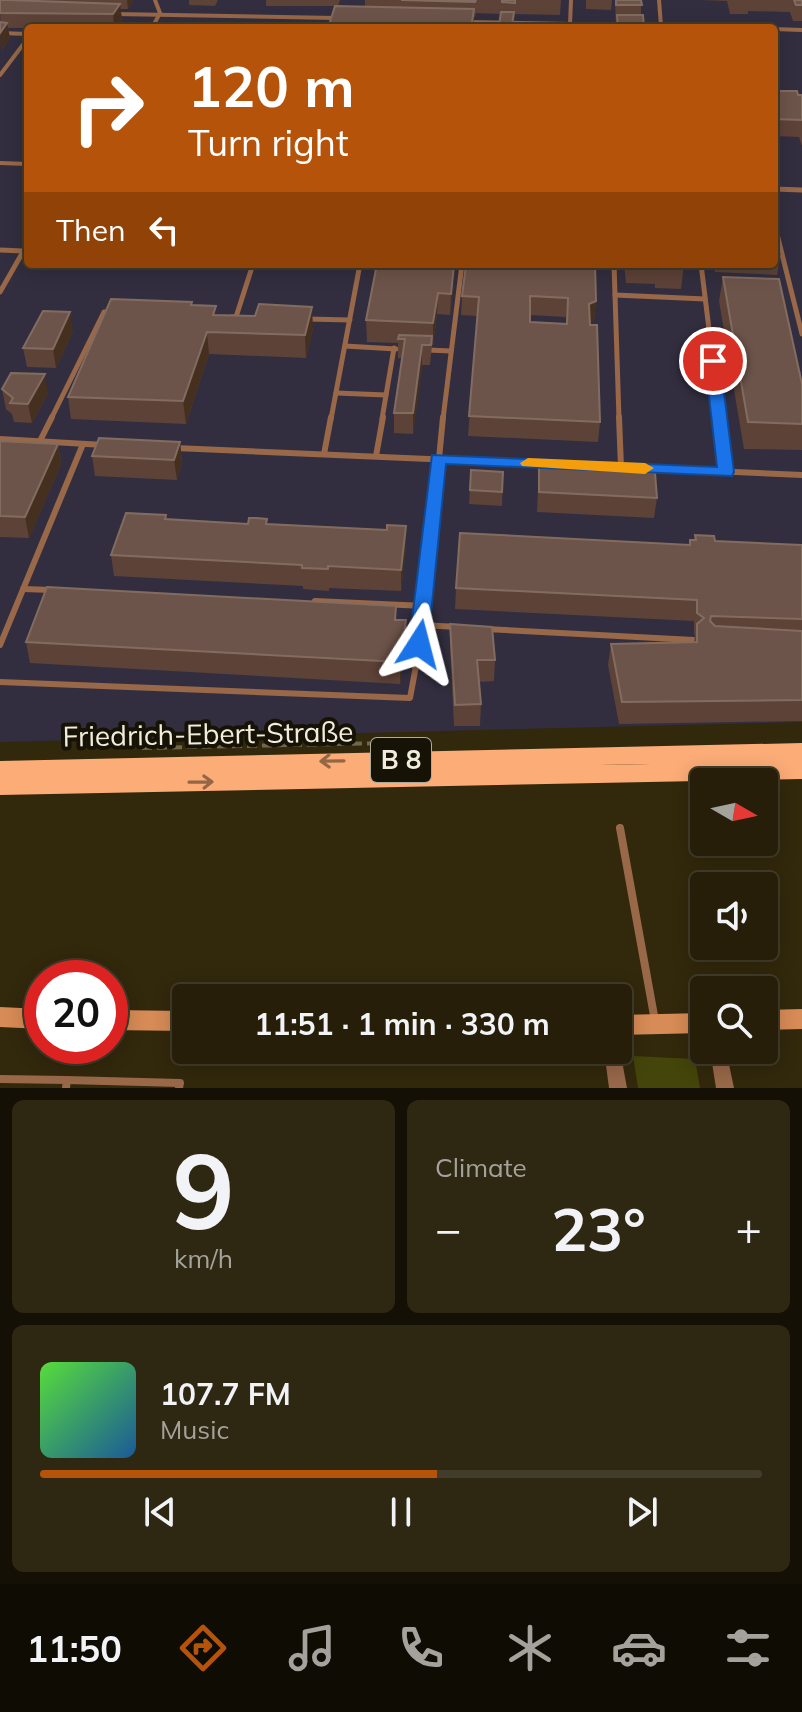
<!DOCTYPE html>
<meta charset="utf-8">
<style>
:root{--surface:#261e09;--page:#2e2712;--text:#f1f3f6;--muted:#a4a29c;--line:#423c2a;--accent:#b45309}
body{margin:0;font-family:Mulish,sans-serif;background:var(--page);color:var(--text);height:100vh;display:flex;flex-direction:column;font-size:30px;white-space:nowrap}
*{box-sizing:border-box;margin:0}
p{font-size:26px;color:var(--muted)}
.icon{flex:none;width:44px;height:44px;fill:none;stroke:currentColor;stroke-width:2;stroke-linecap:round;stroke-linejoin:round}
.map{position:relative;height:1088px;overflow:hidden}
.side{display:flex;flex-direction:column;gap:12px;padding:12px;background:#151005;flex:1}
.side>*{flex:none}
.top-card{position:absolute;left:24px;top:24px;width:754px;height:244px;border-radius:8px;box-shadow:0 4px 20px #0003,0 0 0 2px var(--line);background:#b45309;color:#fff;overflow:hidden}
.needle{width:52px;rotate:99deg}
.buttons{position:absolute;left:690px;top:768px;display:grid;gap:16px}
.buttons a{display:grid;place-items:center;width:88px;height:88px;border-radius:8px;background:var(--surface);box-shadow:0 4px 20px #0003,0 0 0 2px var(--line);font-size:40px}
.speed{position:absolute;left:24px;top:960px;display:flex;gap:16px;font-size:40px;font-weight:700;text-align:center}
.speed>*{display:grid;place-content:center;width:104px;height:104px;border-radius:50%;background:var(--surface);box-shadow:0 4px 20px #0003,0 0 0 2px var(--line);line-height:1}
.speed .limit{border:12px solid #d22;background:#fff;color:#111}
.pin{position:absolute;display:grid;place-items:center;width:68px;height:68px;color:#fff;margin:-34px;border:4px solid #fff;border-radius:50%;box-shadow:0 2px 8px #0007}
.me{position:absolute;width:88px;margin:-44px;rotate:9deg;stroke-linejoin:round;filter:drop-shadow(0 0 6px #0008)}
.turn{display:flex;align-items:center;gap:28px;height:168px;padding:0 32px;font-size:36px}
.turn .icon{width:104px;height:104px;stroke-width:2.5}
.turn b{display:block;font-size:56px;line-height:68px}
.then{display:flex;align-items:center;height:76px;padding:0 32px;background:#0003;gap:16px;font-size:30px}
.big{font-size:60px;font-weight:700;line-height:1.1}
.side .widget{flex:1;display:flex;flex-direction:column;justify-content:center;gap:12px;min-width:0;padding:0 28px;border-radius:12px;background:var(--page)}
.side .dial{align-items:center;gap:0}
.dial b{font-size:104px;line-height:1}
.song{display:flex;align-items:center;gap:24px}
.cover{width:96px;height:96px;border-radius:12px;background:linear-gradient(135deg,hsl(110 70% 55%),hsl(210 70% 35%))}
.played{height:8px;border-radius:4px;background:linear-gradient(90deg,var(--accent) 55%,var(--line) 55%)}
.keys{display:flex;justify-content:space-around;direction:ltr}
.heat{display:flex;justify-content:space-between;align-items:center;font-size:44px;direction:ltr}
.side .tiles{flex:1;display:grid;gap:12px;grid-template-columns:1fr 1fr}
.widget:last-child{grid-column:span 2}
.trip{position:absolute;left:172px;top:984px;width:460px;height:80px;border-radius:8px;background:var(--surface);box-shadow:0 4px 20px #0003,0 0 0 2px var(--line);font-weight:700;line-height:80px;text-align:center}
.menu{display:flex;height:128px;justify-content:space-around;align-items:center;background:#0f0c04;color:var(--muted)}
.menu .icon{width:56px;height:56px}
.menu .selected{color:var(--accent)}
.menu b{font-size:36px;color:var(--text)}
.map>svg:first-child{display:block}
</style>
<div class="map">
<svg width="802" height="1088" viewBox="0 0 802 1088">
<rect width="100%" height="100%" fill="#32280c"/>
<!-- industrial -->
<path fill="#322e3f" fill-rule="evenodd" d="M0 0H802V722L0 742ZM28 28H774V264H28Z"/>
<!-- green -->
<path fill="#44450a" d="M633 1056 695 1059 700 1088H638Z"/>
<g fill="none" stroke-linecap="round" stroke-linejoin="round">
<!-- path -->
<path stroke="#6e664d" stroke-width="4" stroke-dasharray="10 5" stroke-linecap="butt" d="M142 748 390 743"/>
<!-- lane-far3 -->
<g stroke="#986849" stroke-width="4">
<path d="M659 0 661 26"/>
<path d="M115 14 336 18"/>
<path d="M467 22 624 25"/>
<path d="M570 24 571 0"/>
<path d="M639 25 735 28"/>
<path d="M152 28 160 13 155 0"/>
<path d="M774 29 802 30"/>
<path d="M0 33 28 34"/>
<path d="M0 75 28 38"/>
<path d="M0 163 28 164"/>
</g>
<!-- lane-far2 -->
<g stroke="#986849" stroke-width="5">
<path d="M774 189 802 190"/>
<path d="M774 222 802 334"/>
<path d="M0 250 23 251"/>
<path d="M614 264 619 419"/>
<path d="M701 264 720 419"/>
<path d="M0 292 28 243"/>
<path d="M615 295 705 299"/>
<path d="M231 317H236L253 264"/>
<path d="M307 319 350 320"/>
<path d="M345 346 396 349"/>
<path d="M427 350 451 351"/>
<path d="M336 393 386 395"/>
<path d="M51 419 104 312H112"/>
<path d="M331 419 360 264"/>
<path d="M382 419 394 348"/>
<path d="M443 419 462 264"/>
</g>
<!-- lane-far1 -->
<g stroke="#986849" stroke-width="6">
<path d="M619 417 621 467"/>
<path d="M719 417 726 472"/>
<path d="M0 439 104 445"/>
<path d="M40 441 52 417"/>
<path d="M175 448 802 475"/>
<path d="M324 454 331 417"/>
<path d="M376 456 383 417"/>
<path d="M23 589 52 590"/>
<path d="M315 601 425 606 443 417"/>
<path d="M425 606 421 625 458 627"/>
<path d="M486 629 694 640"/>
<path d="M419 644 421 625"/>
<path d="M0 645 83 444"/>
<path d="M0 682 410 698 418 655"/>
</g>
<!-- lane -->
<g stroke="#986849" stroke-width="8">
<path d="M620 828 655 1021"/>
<path d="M0 1079 67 1080 66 1088"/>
<path d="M67 1080 180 1083 179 1088"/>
</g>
<!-- street -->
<g fill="#986849" fill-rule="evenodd">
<path d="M618 1045 620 1050 627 1088H609L604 1050H618Z"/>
<path d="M710 1050H726L734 1088H716Z"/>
</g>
<!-- secondary -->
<g fill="#d78b56" fill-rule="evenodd">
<path d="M0 1007 42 1009V1029L0 1027Z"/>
<path d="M802 1009V1029L764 1030V1010Z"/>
<path d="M110 1010 186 1011V1031L110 1030Z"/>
<path d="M704 1013V1033L618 1035V1015Z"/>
</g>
<!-- primary -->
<path fill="#fbac77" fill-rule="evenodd" d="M802 743V761L600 765 802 761V779L0 795V761Z"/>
</g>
<!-- wall -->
<g fill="#5d4238" fill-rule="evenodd">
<path d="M0 0H133L128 9H120L122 19 116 28H8L10 38 1 51Z"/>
<path d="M189 0H218L215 6 189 5Z"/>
<path d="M266 0H340L338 6H365V0H561L560 15 515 14 513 28H499L501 14 476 13 475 17H474L473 28H328L335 6H266Z"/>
<path d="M586 0H612L611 10 586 9Z"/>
<path d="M615 0H641V15L644 28H616Z"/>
<path d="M701 0H802V21H793L790 12 748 11V14H730L727 1Z"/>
<path d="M774 91 802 95V146L799 137 774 136Z"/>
<path d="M774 224 781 252 777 275 715 272 713 264H774Z"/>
<path d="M455 264 454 283 450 315 437 314 433 345H432L430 365H422L413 434 394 433V413L402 358H398V343L367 342 366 320Z"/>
<path d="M624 264H684L681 289 655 288V284L626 283Z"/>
<path d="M466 265 596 301 594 320 590 322 600 422 598 442 468 436 477 316 461 315 462 296ZM530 315 566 317V324L530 322Z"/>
<path d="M723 277 802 384V450L744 449 719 301Z"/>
<path d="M192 302V305L217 315 313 328 306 358 209 354 186 424 71 419 68 397Z"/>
<path d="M73 331 56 368 27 367 23 348Z"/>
<path d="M2 389 48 393 32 423 14 422 12 414 6 409Z"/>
<path d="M0 441 58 444 61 464 29 538 0 537Z"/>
<path d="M180 442 182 462 177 480 95 476 92 456Z"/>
<path d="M539 467 657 498 654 518 537 512Z"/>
<path d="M471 470 503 472 502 506 469 504Z"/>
<path d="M166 515 167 520 268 525 406 547 401 591 329 588V591L303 589V586L114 576 111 555Z"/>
<path d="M695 535 715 541 802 545V721L619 724 608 665 611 644 694 642 695 636 694 634V621L455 609 456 588 689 545 690 540H694Z"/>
<path d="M396 606V620H406V642L400 684 30 663 26 642Z"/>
<path d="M450 624 495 660 494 681 479 682 481 704 480 726H454L450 646Z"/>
</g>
<!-- shaded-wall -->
<g fill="#45301f">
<path d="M127 0H133L128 9Z"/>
<path d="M120 4 122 19 114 28 113 14Z"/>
<path d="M7 23 10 38 1 51 0 33Z"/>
<path d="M455 264 454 283 450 315 451 294Z"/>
<path d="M438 293 437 314 433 345V323Z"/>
<path d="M596 301 594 320 588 323 589 304Z"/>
<path d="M312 307 313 328 306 358 305 335Z"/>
<path d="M70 312 73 331 56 368 53 349Z"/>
<path d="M207 332 209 354 186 424 183 401Z"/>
<path d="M422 345V365L413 434V413Z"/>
<path d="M45 374 48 393 32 423 28 404Z"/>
<path d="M180 442 182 462 177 480 174 460Z"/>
<path d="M58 444 61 464 29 538 25 517Z"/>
<path d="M406 526V547L401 591V570Z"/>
<path d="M406 620V642L400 684V662Z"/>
</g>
<!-- building -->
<g fill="#6d544a" stroke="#826c60" stroke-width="2" fill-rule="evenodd">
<path d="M0 0H9L120 4 113 14 0 13Z"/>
<path d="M401 0H476L475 2Z"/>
<path d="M502 0H515V3L502 2Z"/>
<path d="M616 0H641L642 5H616Z"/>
<path d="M794 0H802V5H796Z"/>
<path d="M335 6 474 9 471 28H328Z"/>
<path d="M501 12H514L512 25H499Z"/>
<path d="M617 15H643L644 28H618Z"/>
<path d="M0 22 7 23 0 33Z"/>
<path d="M715 25 729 26 730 28H715Z"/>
<path d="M774 91H797L798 95H802V120L774 119Z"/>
<path d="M774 224 781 252 774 251Z"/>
<path d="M377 264H454L451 294 438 293 433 323 366 320Z"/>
<path d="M481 264H595L596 301 589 304 590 325H597L600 422 469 416 479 297 462 296 466 265H481ZM530 296 568 298 567 324 530 322Z"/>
<path d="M723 277 779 279 802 384V424L748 422Z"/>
<path d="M111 299 192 302 191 305 216 306 213 315 255 316 259 304 312 307 305 335 207 332 183 401 68 397Z"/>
<path d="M43 311 70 312 53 349 23 348Z"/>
<path d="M399 335 432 336 431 345H422L413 413H394L405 339H398Z"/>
<path d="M11 373 45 374 28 404 10 403 13 398 2 389Z"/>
<path d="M99 438 180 442 174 460 92 456Z"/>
<path d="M0 441 58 444 25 517 0 516Z"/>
<path d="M539 467 655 473 657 498 539 492Z"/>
<path d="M471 470 503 472 502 492 470 490Z"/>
<path d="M126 513 166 515 165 519 248 524 249 518H256L267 519 266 524 387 530V525L406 526 401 570 328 566V569L302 568V565L111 555Z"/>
<path d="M460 533 690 545V540H696L695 535 714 536 715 541 802 545V619L711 616 710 621 715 626 802 631V700L622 702 611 644 697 642V624L704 618 697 613V600L456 588Z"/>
<path d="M47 587 396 606 395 620H406L400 662 26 642Z"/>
<path d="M450 624 492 627 495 660H477L481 704 455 705Z"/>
</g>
<!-- one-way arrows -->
<defs><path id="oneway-shaft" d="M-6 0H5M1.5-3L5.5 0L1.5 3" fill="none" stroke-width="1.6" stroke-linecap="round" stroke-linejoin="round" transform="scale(2)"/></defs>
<g stroke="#946744">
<use href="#oneway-shaft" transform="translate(332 761) rotate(179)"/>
<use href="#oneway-shaft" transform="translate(201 782) rotate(-1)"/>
</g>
<!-- route -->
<path fill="#1a73e8" stroke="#114b97" stroke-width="2" d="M713 356 720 361 734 472 732 476 446 464 428 644 426 649H412L409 644 432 455 717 467 705 361Z"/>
<!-- slow -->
<path fill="#f59e0b" d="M528 458 645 463 654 468 645 474 522 466 520 463Z"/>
<g text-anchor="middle" stroke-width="8" stroke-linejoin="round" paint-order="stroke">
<!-- shield labels -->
<rect fill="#161206" stroke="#afab9b" stroke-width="2" x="371" y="738" width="60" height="44" rx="6"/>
<g font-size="26" font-weight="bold" fill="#f1ecdb">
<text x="401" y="769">B 8</text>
</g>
<!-- street labels -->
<g font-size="28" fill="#f1ecdb" stroke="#161206">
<text transform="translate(208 734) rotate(-1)" y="10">Friedrich-Ebert-Straße</text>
</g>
</g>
</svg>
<div class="buttons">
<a><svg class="needle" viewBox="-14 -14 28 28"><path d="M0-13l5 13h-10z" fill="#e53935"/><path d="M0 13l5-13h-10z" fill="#a4a29c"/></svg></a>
<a><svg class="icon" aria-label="sound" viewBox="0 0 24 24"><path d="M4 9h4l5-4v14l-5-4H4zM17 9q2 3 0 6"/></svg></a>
<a><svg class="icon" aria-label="search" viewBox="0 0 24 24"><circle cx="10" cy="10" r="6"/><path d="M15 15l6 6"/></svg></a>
</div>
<div class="speed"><div class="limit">20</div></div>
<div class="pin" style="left:713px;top:361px;background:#d93025"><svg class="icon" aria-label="arrive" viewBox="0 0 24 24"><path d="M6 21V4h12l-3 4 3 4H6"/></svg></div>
<svg class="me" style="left:419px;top:644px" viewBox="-20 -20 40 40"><path d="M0-17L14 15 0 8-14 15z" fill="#1a73e8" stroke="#fff" stroke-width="4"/></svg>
<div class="trip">11:51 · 1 min · 330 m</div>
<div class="top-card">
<div class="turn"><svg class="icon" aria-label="right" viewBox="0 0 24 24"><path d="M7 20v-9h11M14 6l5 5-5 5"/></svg><div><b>120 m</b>Turn right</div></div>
<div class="then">Then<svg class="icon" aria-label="left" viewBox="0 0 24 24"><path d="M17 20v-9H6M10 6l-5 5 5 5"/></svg></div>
</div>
</div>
<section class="side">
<div class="tiles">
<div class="widget dial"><b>9</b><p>km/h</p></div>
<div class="widget"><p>Climate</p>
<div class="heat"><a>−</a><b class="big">23°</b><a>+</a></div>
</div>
<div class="widget">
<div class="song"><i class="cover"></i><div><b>107.7 FM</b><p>Music</p></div></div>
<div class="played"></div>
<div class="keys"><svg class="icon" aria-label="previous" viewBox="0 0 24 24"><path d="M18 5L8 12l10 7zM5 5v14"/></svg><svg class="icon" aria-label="pause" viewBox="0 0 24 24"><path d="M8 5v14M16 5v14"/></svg><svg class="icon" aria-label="next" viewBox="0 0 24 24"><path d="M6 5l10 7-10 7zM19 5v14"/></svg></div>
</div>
</div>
</section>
<nav class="menu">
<b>11:50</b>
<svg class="icon selected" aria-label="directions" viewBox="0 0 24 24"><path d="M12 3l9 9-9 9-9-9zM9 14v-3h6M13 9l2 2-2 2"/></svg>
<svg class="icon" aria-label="music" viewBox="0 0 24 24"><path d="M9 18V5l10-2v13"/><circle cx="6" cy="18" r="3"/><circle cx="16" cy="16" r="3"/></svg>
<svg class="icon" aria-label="phone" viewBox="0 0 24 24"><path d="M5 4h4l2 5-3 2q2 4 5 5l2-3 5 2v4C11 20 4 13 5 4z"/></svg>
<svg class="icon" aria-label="climate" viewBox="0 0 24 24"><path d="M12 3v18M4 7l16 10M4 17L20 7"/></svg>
<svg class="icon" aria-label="car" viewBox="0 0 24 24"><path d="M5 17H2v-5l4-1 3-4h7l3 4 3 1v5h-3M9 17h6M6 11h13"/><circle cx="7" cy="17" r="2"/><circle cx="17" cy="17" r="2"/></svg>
<svg class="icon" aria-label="filters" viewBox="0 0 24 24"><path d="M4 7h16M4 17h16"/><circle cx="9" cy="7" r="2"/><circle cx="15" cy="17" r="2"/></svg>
</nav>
